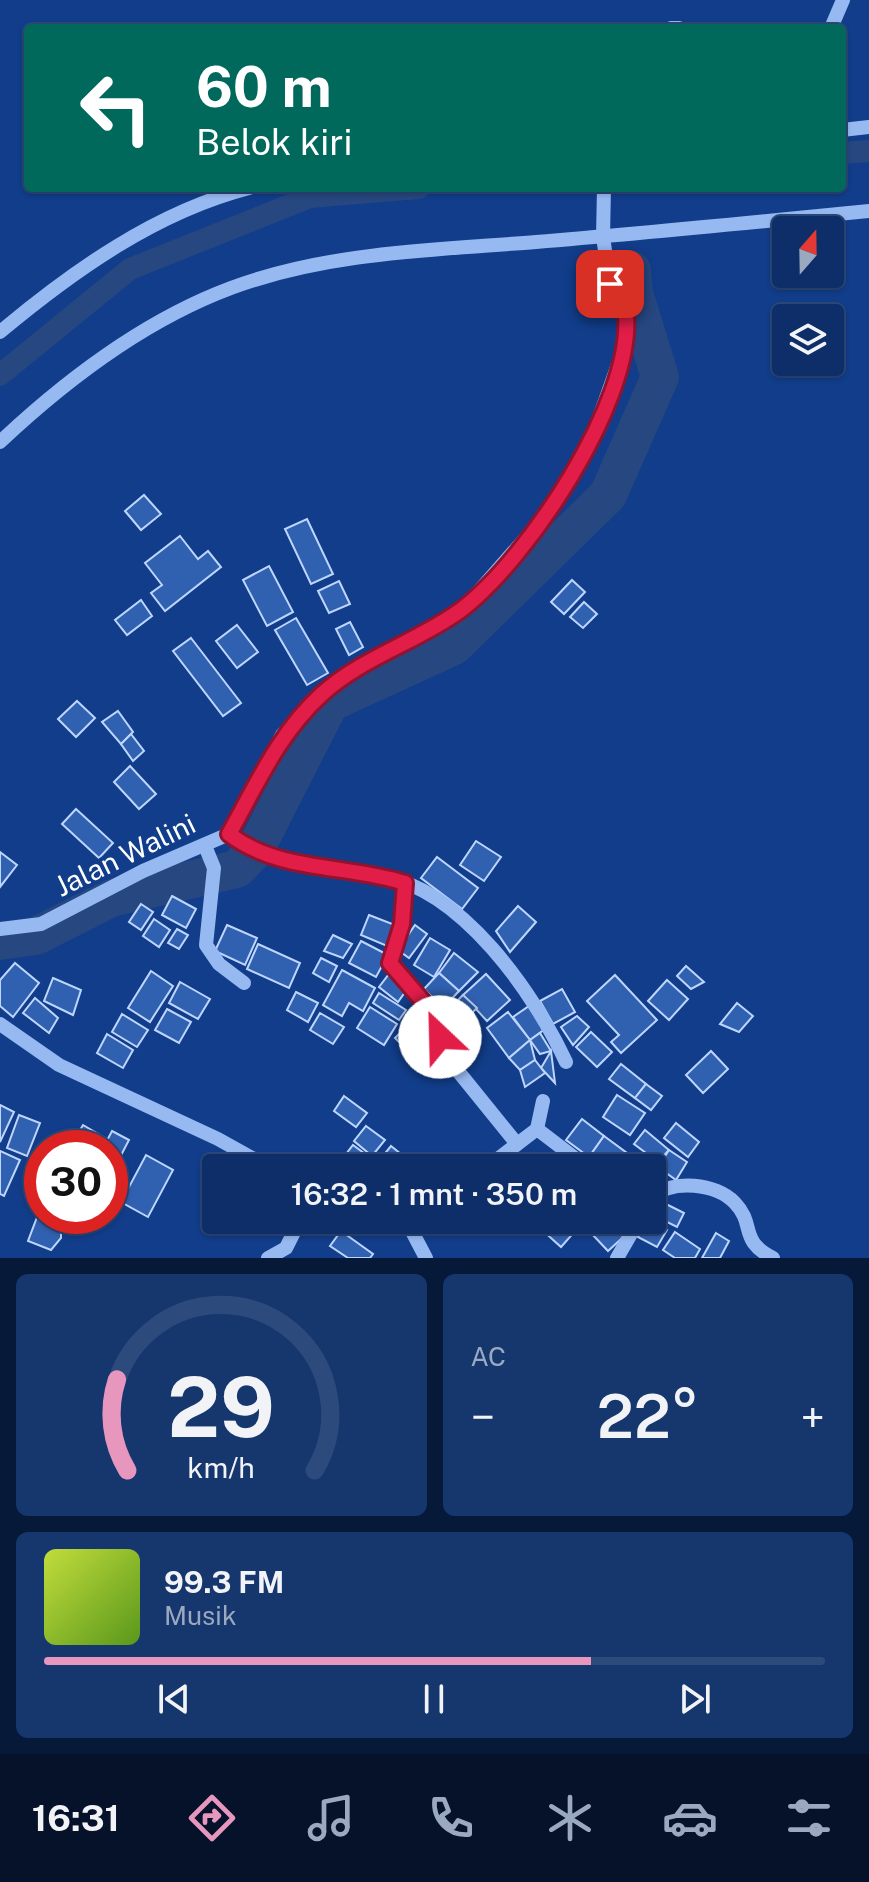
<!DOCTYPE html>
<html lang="id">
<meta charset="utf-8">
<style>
:root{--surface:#0d2e68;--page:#16366e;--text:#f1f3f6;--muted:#9aa8c0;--line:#2d4a7c;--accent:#e797bd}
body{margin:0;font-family:"Public Sans",sans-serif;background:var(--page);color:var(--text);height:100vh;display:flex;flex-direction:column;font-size:30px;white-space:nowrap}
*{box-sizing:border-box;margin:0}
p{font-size:26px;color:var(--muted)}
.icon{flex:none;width:44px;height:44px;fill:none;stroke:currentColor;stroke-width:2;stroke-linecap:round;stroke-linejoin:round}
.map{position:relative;height:1258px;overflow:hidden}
.drawer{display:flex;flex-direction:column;gap:16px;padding:16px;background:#071939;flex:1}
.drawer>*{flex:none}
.guide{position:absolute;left:24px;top:24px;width:822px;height:168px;border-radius:8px;box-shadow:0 2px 6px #0004,0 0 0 2px var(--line);background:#00695c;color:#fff;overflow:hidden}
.needle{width:52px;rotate:20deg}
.buttons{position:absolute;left:772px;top:216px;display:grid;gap:16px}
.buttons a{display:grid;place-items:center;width:72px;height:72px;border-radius:8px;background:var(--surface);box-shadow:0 2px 6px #0004,0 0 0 2px var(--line);font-size:40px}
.speed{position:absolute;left:24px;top:1130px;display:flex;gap:16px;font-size:40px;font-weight:700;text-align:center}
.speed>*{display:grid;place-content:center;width:104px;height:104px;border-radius:50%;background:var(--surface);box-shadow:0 2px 6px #0004,0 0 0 2px var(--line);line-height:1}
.speed .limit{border:12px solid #d22;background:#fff;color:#111}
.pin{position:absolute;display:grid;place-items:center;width:68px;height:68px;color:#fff;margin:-34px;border-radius:16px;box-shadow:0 4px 12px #0006}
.me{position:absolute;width:88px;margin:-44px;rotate:336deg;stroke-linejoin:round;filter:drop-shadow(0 0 6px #0008)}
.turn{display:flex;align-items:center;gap:28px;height:168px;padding:0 40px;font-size:36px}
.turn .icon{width:104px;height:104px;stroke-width:2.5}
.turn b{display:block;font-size:56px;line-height:68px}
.big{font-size:60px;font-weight:600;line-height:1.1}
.drawer .card{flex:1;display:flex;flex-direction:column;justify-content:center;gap:12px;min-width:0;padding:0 28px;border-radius:12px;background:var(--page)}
.drawer .dial{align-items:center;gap:0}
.dial svg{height:208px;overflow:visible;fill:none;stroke:var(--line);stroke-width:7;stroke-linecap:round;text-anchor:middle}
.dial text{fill:var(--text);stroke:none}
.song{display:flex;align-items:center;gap:24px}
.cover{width:96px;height:96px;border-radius:12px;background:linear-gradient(135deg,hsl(70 70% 55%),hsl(90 70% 35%))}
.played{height:8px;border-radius:4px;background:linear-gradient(90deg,var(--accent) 70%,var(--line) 70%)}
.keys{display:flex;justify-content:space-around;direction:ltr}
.heat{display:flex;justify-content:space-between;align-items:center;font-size:44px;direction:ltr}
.drawer .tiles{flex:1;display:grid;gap:16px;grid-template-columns:1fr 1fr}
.card:last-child{grid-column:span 2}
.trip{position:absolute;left:202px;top:1154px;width:464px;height:80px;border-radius:8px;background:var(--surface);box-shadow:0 2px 6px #0004,0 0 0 2px var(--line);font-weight:600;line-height:80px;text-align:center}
.tab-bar{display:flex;height:128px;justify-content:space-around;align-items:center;background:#05122a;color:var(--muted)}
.tab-bar .icon{width:56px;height:56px}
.tab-bar .active{color:var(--accent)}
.tab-bar b{font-size:36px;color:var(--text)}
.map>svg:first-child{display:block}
</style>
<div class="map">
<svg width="869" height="1258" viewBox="0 0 869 1258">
<rect width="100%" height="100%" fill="#113d8a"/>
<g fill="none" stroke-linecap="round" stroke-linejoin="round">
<!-- canal -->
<g stroke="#264780" stroke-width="22">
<path d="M842 153 869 151"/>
<path d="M0 375 130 269 310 197 419 188"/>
</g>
<!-- river -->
<path stroke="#264780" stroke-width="38" d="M0 941 36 936 111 898 237 869 255 850 330 703 454 646 608 495 660 377 634 293 632 270"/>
</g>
<!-- building -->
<g fill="#3061b1" stroke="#bed6fd" stroke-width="2">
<path d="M144 495 161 514 141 530 125 511Z"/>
<path d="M307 519 333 574 311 584 285 529Z"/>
<path d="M180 536 198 559 208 551 221 567 165 611 151 593 162 585 145 563Z"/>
<path d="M269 566 293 612 267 626 243 580Z"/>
<path d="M572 580 585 592 564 614 551 602Z"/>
<path d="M339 581 350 604 329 613 318 591Z"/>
<path d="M141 600 152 616 127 635 115 620Z"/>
<path d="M584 602 597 614 583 628 570 617Z"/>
<path d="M296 618 328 673 307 685 275 630Z"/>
<path d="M350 622 363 647 349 655 336 629Z"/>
<path d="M237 625 258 652 237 668 216 641Z"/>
<path d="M191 638 241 703 223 716 173 651Z"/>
<path d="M77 701 95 718 76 737 58 719Z"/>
<path d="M118 711 133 732 121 744 102 722Z"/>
<path d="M131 734 144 751 133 761 121 744Z"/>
<path d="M130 766 156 794 139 809 114 782Z"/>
<path d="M76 809 113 843 99 858 62 824Z"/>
<path d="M476 841 501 857 484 881 460 865Z"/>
<path d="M0 852 17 865 0 887Z"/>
<path d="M437 857 478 888 462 909 421 878Z"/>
<path d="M172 896 196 909 186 928 162 915Z"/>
<path d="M141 904 153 912 141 930 129 922Z"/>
<path d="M518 906 536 922 510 952 496 931Z"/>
<path d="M369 915 395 925 387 946 361 935Z"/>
<path d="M154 919 170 930 159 947 143 936Z"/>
<path d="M227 925 257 938 245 965 215 951Z"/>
<path d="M415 925 427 934 409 958 398 950Z"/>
<path d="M177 929 188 935 179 949 168 943Z"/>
<path d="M333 935 352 944 343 958 324 951Z"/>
<path d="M430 938 450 950 434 977 414 965Z"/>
<path d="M361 941 388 955 376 977 349 963Z"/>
<path d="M258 944 300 963 289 988 247 969Z"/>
<path d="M454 953 478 972 459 991 439 973Z"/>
<path d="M321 958 337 966 329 982 313 973Z"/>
<path d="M15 963 39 983 13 1017 0 1006V980Z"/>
<path d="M686 966 704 982 691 989 677 976Z"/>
<path d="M342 970 375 988 363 1011 349 1003 342 1016 323 1005Z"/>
<path d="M151 971 173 986 150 1022 128 1008Z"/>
<path d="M439 973 459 991 443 1008 424 989Z"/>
<path d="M389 974 408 988 398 1002 379 987Z"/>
<path d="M486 974 510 1000 487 1021 463 995Z"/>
<path d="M615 975 657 1020 621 1053 611 1042 619 1035 587 1001Z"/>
<path d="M53 978 81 990 73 1015 44 1001Z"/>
<path d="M667 980 688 999 669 1020 648 1001Z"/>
<path d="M180 982 210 999 198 1019 169 1003Z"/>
<path d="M562 989 575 1012 553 1024 540 1001Z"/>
<path d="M296 992 318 1003 308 1022 287 1010Z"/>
<path d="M379 993 406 1010 399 1020 373 1003Z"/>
<path d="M463 995 477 1008 456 1028 443 1015Z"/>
<path d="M35 998 58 1018 49 1033 23 1013Z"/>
<path d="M737 1003 753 1016 739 1032 720 1024Z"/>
<path d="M529 1006 545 1029 530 1040 513 1017Z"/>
<path d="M370 1007 397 1024 384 1045 357 1028Z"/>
<path d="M167 1009 191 1022 179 1043 155 1030Z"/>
<path d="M508 1012 530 1040 509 1058 487 1028Z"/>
<path d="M320 1013 344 1027 333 1044 310 1030Z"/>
<path d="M122 1014 148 1030 137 1047 112 1032Z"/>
<path d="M577 1016 589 1027 573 1045 561 1027Z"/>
<path d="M411 1022 430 1041 414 1057 395 1038Z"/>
<path d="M591 1032 612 1052 597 1067 576 1047Z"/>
<path d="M540 1033 551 1051 540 1054 530 1040Z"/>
<path d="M107 1034 133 1050 123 1068 97 1053Z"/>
<path d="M530 1040 535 1060 520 1070 509 1058Z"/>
<path d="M551 1051 555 1083 541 1068Z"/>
<path d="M711 1051 728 1069 703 1093 686 1075Z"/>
<path d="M535 1060 545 1073 525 1087 520 1070Z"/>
<path d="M621 1064 646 1084 635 1098 609 1079Z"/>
<path d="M646 1084 662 1096 651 1110 635 1098Z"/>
<path d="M617 1095 645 1113 630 1135 603 1117Z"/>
<path d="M344 1096 367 1113 356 1127 334 1111Z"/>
<path d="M0 1105 14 1112 0 1142Z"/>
<path d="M19 1115 40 1123 27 1156 7 1148Z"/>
<path d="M582 1119 604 1136 589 1157 566 1140Z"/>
<path d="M676 1123 699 1142 688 1157 664 1138Z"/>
<path d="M83 1125 107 1139 102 1148H83L73 1142Z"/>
<path d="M366 1126 385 1140 372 1156 354 1141Z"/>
<path d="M645 1130 669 1150 658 1162 634 1144Z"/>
<path d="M112 1131 129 1140 117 1163 110 1160V1148H103Z"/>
<path d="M604 1136 627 1153 614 1168H603L589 1157Z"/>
<path d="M353 1145 376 1162 371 1168H356L343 1158Z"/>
<path d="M391 1146 416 1166 414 1168H385L378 1162Z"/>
<path d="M669 1150 687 1162 676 1180 658 1167Z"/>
<path d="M0 1151 20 1160 4 1196 0 1194Z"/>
<path d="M146 1155 173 1170 148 1217 121 1202Z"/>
<path d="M631 1157 646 1168H616Z"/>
<path d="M660 1201 684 1213 677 1227 653 1215Z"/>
<path d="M39 1212 42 1216 61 1220V1238L51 1250 28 1241Z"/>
<path d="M531 1220H585L561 1247Z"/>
<path d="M604 1220H623L632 1229 608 1251 591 1233Z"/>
<path d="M647 1220 667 1230 657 1247 638 1237Z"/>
<path d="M341 1231 373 1254 370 1258H348L330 1246Z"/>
<path d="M675 1232 700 1249 695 1258H675L663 1250Z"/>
<path d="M716 1233 729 1241 720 1258H702Z"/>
</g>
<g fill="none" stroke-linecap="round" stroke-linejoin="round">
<!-- minor -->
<g stroke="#97b9f1" stroke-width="14">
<path d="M671 28H679"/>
<path d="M831 28 843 0"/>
<path d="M842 130 869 127"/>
<path d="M0 332C73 271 156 212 249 188"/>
<path d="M0 442C67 379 145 320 231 288 327 252 435 250 536 242 647 233 758 222 869 211"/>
<path d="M229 834C272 867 329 867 381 876 462 889 534 993 566 1062"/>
<path d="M205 846 214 868 206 945 219 964 244 983"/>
<path d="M405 883 402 924 390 963 432 1012 445 1055 517 1144"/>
<path d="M0 929 41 924 143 871 229 834 282 735 321 695 350 670 428 632 464 608 559 500 589 446 626 342V312L610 284 603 237 604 188"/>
<path d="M0 1024 59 1065 218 1139 270 1168"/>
<path d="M537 1129 588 1168"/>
<path d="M486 1168 537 1129 543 1101"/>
<path d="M652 1197C673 1179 716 1183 735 1203 756 1225 738 1240 773 1258"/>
<path d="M406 1220 426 1258"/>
<path d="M268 1258 286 1248 300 1220"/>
<path d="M617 1258 639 1220"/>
</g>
</g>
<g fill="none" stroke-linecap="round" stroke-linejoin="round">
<!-- route casing -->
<g stroke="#92132f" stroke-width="20">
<path id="route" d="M440 1037 432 1012 390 963 402 924 405 883C347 864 280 873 229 834 257 784 279 733 322 694 363 657 417 642 461 610 528 559 633 401 626 316 625 305 615 293 610 284"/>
</g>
<!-- route -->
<use href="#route" stroke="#e11d48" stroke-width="14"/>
</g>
<g text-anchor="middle" stroke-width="8" stroke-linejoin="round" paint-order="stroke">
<!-- street labels -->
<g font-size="28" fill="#fff" stroke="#113d8a">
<text transform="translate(125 855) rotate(-26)" y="10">Jalan Walini</text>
</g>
</g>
</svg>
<div class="buttons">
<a><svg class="needle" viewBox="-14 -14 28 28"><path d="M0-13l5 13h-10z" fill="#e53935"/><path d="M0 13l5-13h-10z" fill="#9aa8c0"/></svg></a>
<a><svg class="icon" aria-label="layers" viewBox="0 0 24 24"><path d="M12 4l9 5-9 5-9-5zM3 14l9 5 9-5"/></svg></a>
</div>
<div class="speed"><div class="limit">30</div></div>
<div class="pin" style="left:610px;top:284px;background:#d93025"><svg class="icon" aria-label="arrive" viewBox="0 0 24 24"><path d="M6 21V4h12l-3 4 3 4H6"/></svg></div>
<svg class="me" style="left:440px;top:1037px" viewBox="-20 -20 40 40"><circle r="19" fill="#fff"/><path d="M0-13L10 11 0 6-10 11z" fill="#e11d48"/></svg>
<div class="trip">16:32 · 1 mnt · 350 m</div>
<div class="guide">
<div class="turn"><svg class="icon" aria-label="left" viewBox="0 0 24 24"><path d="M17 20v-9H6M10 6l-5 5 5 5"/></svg><div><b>60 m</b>Belok kiri</div></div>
</div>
</div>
<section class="drawer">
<div class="tiles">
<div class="card dial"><svg viewBox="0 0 100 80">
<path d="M14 69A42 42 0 1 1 86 69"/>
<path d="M14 69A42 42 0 0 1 10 34" stroke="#e797bd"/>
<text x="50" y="56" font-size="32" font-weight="700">29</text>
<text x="50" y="72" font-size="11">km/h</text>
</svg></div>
<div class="card"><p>AC</p>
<div class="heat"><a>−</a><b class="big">22°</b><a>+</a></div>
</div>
<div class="card">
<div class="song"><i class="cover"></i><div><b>99.3 FM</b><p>Musik</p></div></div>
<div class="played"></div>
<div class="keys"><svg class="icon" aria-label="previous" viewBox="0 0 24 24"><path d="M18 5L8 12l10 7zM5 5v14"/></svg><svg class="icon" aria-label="pause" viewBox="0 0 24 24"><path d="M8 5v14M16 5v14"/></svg><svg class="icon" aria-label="next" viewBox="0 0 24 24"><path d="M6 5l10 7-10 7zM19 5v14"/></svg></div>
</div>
</div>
</section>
<nav class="tab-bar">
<b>16:31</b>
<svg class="icon active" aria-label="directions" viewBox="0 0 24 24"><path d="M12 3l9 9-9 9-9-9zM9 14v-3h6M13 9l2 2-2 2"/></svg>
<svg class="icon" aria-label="music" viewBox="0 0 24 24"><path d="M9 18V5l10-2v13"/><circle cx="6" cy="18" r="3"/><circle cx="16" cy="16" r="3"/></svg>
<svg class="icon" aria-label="phone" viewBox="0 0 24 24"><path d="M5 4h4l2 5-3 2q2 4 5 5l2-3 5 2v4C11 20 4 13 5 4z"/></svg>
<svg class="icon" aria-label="climate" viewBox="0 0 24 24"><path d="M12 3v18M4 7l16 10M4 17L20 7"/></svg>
<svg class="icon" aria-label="car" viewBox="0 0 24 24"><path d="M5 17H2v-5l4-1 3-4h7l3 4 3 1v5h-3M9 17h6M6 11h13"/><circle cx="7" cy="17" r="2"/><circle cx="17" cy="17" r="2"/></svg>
<svg class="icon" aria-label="filters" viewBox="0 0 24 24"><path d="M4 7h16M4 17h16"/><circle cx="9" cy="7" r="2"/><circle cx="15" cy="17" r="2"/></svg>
</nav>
